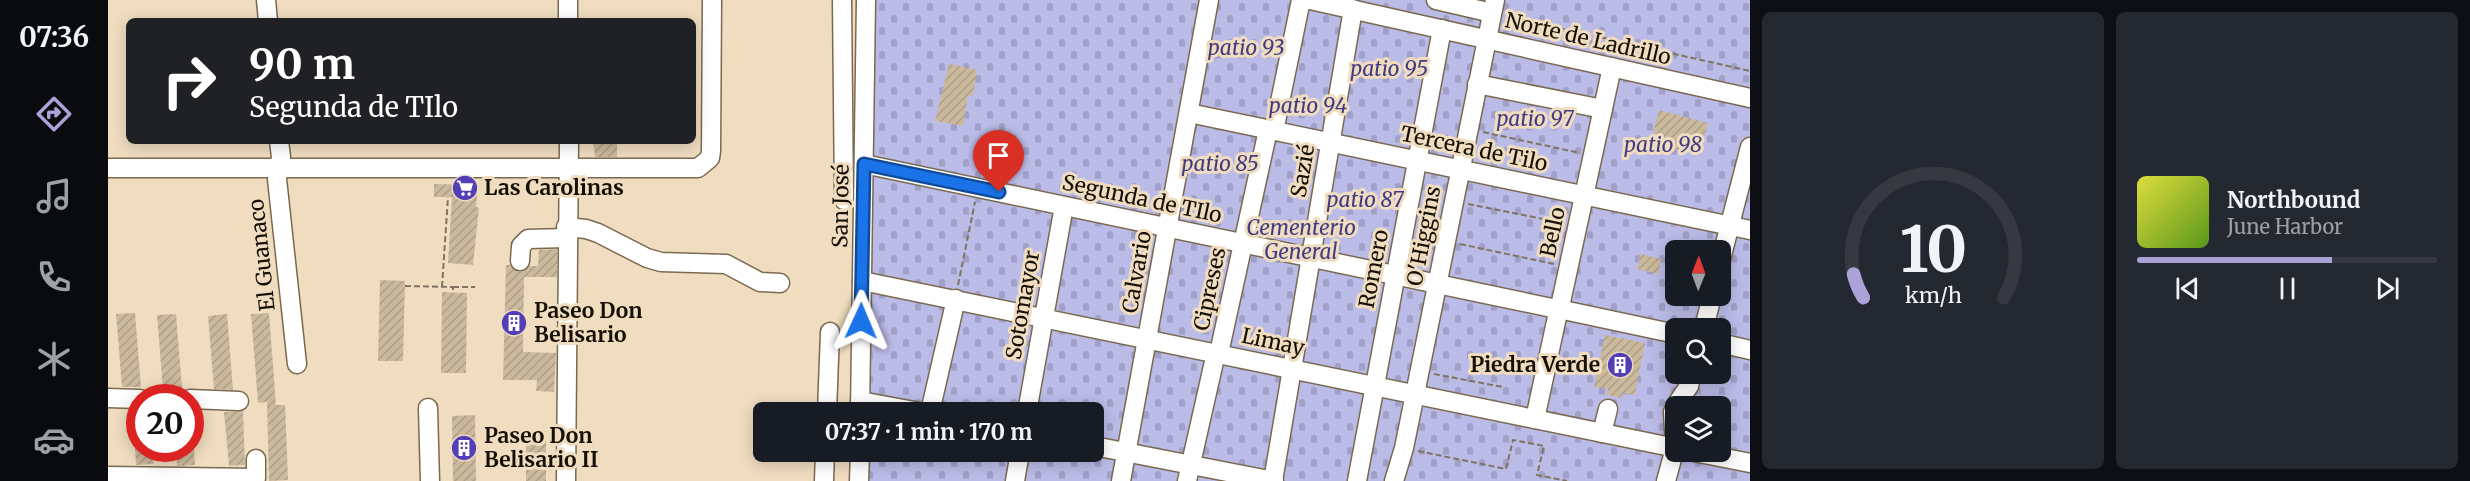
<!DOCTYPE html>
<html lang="es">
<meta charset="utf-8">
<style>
:root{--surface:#171b24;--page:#242831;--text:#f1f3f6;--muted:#9ea1a6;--line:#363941;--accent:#aaa2d9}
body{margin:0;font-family:Merriweather,serif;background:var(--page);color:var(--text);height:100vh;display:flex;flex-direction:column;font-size:22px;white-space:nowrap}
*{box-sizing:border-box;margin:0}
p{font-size:20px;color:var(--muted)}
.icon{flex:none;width:33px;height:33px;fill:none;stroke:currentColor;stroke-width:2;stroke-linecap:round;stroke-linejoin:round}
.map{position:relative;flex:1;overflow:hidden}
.details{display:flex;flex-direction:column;gap:12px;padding:12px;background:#0d0f14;width:720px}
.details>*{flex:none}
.top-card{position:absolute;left:18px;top:18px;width:570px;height:126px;border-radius:9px;box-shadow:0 3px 15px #0003;background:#202124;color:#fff;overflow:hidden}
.needle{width:39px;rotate:1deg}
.buttons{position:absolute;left:1557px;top:240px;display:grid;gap:12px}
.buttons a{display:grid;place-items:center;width:66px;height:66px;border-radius:9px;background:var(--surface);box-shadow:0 3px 15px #0003;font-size:30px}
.speed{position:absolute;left:18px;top:384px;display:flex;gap:12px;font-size:30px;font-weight:700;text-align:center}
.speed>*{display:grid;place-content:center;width:78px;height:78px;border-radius:50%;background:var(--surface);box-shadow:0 3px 15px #0003;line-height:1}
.speed .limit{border:9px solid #d22;background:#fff;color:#111}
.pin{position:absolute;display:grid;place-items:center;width:51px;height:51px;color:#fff;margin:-62px -26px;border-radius:50% 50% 50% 0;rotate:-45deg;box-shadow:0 0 6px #0007}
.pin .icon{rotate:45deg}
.me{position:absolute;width:66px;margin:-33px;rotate:1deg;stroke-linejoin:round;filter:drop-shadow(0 0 4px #0008)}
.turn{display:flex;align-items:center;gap:21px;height:126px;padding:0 24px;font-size:27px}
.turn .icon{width:78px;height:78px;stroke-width:2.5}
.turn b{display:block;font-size:42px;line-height:51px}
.details .widget{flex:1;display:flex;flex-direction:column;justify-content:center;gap:9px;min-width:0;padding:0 21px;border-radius:9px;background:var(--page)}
.details .dial{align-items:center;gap:0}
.dial svg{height:156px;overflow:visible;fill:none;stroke:var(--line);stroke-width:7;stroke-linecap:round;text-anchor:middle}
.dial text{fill:var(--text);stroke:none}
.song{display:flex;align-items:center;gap:18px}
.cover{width:72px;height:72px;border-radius:9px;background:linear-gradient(135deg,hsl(60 70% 55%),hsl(90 70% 35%))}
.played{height:6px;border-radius:3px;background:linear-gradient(90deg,var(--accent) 65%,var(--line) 65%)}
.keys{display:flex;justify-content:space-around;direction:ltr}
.details .tiles{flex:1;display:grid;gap:12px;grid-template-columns:repeat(2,1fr)}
.trip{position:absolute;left:645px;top:402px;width:351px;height:60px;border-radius:9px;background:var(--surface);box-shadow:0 3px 15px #0003;font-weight:700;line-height:60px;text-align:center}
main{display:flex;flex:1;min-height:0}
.tab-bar{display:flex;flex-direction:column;width:108px;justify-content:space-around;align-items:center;background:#090b0e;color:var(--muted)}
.tab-bar .icon{width:42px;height:42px}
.tab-bar .current{color:var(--accent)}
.tab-bar b{font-size:27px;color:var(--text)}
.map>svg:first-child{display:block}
</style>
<main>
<nav class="tab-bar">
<b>07:36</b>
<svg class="icon current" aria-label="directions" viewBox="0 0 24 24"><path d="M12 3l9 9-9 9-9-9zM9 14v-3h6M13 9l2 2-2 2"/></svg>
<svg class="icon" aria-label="music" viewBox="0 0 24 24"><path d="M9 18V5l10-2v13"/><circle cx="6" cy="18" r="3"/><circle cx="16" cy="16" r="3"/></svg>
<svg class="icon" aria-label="phone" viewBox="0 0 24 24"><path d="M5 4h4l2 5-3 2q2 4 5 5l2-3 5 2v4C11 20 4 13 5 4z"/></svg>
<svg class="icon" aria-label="climate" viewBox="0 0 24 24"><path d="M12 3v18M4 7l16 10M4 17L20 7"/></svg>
<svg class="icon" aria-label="car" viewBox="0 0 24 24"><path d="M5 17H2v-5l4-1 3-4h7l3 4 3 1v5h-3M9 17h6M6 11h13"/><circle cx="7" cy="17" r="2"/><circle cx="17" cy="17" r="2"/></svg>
</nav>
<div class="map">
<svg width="1642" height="481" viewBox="0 0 1642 481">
<defs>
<pattern id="cemetery-stones" width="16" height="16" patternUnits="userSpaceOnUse" patternTransform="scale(1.5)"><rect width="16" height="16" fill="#bbbbe8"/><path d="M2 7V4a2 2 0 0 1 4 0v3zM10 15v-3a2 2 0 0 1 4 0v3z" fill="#a0a0c6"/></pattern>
<pattern id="building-hatch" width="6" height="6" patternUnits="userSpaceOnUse" patternTransform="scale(1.5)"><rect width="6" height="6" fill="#cbb99d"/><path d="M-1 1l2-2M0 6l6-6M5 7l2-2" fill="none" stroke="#ad9e86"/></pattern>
</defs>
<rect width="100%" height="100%" fill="#f0ddc0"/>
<!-- cemetery -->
<path fill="url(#cemetery-stones)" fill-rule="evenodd" d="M751 0H1642V481H743L744 452H986V412H744ZM1568 250H1612V296H1568ZM1568 328H1612V374H1568ZM1568 406H1612V452H1568Z"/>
<!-- building -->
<g fill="url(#building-hatch)">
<path d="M841 64 869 70 865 96 860 95 855 126 827 121Z"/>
<path d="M1551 110 1600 123 1594 145 1579 141 1576 152 1556 146 1558 137 1545 133Z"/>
<path d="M485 141H509V157H487Z"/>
<path d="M326 184 370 185 368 207 371 208 365 265 340 263 344 197H326Z"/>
<path d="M449 249V277H416L415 352 448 353 446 392 428 391 429 380H395L398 265H402L411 272 416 271 422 266H430L431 250Z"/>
<path d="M1532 254 1553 259 1550 274 1529 269Z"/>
<path d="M272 280 297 281 295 361H270Z"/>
<path d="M334 292 359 293 358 373H333Z"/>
<path d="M27 313 33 387H14L8 314Z"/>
<path d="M161 313 168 405H177L180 480 161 481 159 402 150 403 143 314Z"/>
<path d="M68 314 74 388 55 389 49 315Z"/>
<path d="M119 314 125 390 106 389 100 316Z"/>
<path d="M1497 335 1537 343 1527 395 1515 393 1514 398 1499 395 1500 389 1486 387Z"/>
<path d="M135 411 137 465 121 466 116 412Z"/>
<path d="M367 415 368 481H345L344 416Z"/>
<rect x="418" y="431" width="20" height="50"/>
<path d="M27 448H45L46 464 28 465Z"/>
<path d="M68 448H86L87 465 69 466Z"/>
</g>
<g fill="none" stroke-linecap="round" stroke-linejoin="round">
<!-- minor casing -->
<g stroke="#7a694f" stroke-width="21">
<g id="minor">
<path d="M158 0 160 21"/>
<path d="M460 0V21"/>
<path d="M734 0 736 200"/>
<path d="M1202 0 1642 98"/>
<path d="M1328 0 1384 13"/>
<path d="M1369 84 1495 109"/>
<path d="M1081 113 1642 230"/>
<path d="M1166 131 1193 0"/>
<path d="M171 141 173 157 169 179 189 364"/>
<path d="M756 164 1444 308"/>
<path d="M0 168H590L602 158 603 151 604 0"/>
<path d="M458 227 478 229 490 233 539 258 553 262 618 264 652 282 672 283"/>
<path d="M412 261 413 246 420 239 458 238"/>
<path d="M1612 263 1642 147"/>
<path d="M754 281 1568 448"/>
<path d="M1453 302 1504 67"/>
<path d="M1460 311 1568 334"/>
<path d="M1596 328 1604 296"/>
<path d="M1612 343 1642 350"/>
<path d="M1111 353 1160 130"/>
<path d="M0 398 32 399"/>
<path d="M82 399 131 401"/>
<path d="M752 401 812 412"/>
<path d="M320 408 322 481"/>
<path d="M719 412 722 332"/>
<path d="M752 412 758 0"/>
<path d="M822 412 848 299"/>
<path d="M919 412 956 206"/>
<path d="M1427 419 1449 317"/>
<path d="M1494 433 1500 409"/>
<path d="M986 446 1166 481"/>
<path d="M1586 452 1642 463"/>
<path d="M0 476 148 478V459"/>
<path d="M458 481 461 141"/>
<path d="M716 481 717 452"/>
<path d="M751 481 752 452"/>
<path d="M907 481 912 452"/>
<path d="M1013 481 1101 0"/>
<path d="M1079 481 1108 353"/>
<path d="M1165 481 1245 9"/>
<path d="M1249 481 1334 29"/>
<path d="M1286 481 1296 448 1387 0"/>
<path d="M1558 481 1567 448 1565 412 1570 402 1581 386 1584 374"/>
</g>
</g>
<!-- path -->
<g stroke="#7f7360" stroke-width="2" stroke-dasharray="6 3" stroke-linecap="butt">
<path d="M1398 16 1642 71"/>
<path d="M1375 132 1472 153"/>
<path d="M1360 204 1455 223"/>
<path d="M1352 244 1446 264"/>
<path d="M850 285 867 202"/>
<path d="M297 286 345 287V292"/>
<path d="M334 287 340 197"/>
<path d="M345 287H367"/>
<path d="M1326 374 1395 387"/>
<path d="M1310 451 1398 469 1405 440 1436 446 1429 475 1459 481"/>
</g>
<!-- minor -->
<use href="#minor" stroke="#fff" stroke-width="18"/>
</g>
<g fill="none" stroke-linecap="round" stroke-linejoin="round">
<!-- route casing -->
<g stroke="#114b97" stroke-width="15">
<path id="route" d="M753 321 756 164 891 192"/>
</g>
<!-- route -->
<use href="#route" stroke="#1a73e8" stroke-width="10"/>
</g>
<!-- icons -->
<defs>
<g id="supermarket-disc" transform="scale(1.35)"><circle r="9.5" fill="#533eb6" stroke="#f0ddc0"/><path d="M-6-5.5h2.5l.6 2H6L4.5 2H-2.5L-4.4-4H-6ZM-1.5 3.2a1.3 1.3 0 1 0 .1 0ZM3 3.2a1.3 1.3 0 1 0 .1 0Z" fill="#fff"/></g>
<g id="building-disc" transform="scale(1.35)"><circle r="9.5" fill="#533eb6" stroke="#f0ddc0"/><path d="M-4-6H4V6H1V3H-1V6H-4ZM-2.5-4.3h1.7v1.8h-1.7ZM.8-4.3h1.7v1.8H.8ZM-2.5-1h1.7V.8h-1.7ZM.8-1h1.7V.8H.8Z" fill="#fff"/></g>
</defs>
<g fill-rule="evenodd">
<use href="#supermarket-disc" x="357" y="188"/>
<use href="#building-disc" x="406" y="323"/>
<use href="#building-disc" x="1512" y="365"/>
<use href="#building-disc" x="356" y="448"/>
</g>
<g text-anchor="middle" stroke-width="6" stroke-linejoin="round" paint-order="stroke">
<!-- street labels -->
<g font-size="21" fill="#150f05" stroke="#f0ddc0">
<text transform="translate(1480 39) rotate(13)" y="7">Norte de Ladrillo</text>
<text transform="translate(1366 149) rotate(12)" y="7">Tercera de Tilo</text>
<text transform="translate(1195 171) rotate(-80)" y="7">Sazié</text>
<text transform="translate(1034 199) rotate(12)" y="7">Segunda de TIlo</text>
<text transform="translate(733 206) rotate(-89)" y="7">San José</text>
<text transform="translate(1445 232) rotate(-78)" y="7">Bello</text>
<text transform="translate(1316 236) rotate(-79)" y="7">O'Higgins</text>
<text transform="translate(154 255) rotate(-96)" y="7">El Guanaco</text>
<text transform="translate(1266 269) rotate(-79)" y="7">Romero</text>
<text transform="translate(1029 272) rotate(-80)" y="7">Calvario</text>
<text transform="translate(1102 289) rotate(-78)" y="7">Cipreses</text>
<text transform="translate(915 305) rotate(-80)" y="7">Sotomayor</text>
<text transform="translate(1165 342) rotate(12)" y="7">Limay</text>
</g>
<!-- park labels -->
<g font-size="21" font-style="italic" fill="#423a82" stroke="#f0ddc0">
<text x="1138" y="55">patio 93</text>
<text x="1281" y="76">patio 95</text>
<text x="1200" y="113">patio 94</text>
<text x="1427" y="126">patio 97</text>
<text x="1555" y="152">patio 98</text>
<text x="1112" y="171">patio 85</text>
<text x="1257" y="207">patio 87</text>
<text x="1193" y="235">Cementerio<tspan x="1193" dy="24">General</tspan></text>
</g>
<!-- poi labels -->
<g font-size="21" font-weight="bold" fill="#150f05" stroke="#f0ddc0" text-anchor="start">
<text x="376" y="195">Las Carolinas</text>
<text x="426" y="318">Paseo Don<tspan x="426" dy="24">Belisario</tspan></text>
<text x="1492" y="372" text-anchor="end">Piedra Verde</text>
<text x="376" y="443">Paseo Don<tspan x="376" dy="24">Belisario II</tspan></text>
</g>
</g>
</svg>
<div class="buttons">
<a><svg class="needle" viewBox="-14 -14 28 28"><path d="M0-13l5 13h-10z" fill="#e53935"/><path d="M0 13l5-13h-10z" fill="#9ea1a6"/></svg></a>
<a><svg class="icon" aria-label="search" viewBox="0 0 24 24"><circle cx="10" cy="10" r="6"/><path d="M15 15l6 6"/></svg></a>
<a><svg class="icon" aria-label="layers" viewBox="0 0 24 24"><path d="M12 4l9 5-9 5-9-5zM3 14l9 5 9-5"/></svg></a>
</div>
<div class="speed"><div class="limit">20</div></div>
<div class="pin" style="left:891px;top:192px;background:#d93025"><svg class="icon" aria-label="arrive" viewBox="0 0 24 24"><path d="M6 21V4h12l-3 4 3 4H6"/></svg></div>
<svg class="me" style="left:753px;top:321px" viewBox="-20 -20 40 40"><path d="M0-17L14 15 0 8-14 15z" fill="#1a73e8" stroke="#fff" stroke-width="4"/></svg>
<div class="trip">07:37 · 1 min · 170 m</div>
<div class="top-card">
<div class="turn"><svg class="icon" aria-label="right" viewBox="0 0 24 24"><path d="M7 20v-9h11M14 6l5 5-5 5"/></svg><div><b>90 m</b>Segunda de TIlo</div></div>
</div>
</div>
<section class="details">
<div class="tiles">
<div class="widget dial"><svg viewBox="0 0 100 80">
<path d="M14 69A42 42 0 1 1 86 69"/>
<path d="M14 69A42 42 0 0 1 9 57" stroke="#aaa2d9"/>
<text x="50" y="56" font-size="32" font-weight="700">10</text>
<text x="50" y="72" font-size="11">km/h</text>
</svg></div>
<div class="widget">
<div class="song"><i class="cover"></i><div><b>Northbound</b><p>June Harbor</p></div></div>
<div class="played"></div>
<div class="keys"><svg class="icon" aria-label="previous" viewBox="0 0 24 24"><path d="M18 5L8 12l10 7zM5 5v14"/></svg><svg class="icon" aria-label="pause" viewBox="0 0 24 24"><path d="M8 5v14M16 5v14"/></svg><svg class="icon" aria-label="next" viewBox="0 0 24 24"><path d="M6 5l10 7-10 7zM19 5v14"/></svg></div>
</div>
</div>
</section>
</main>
